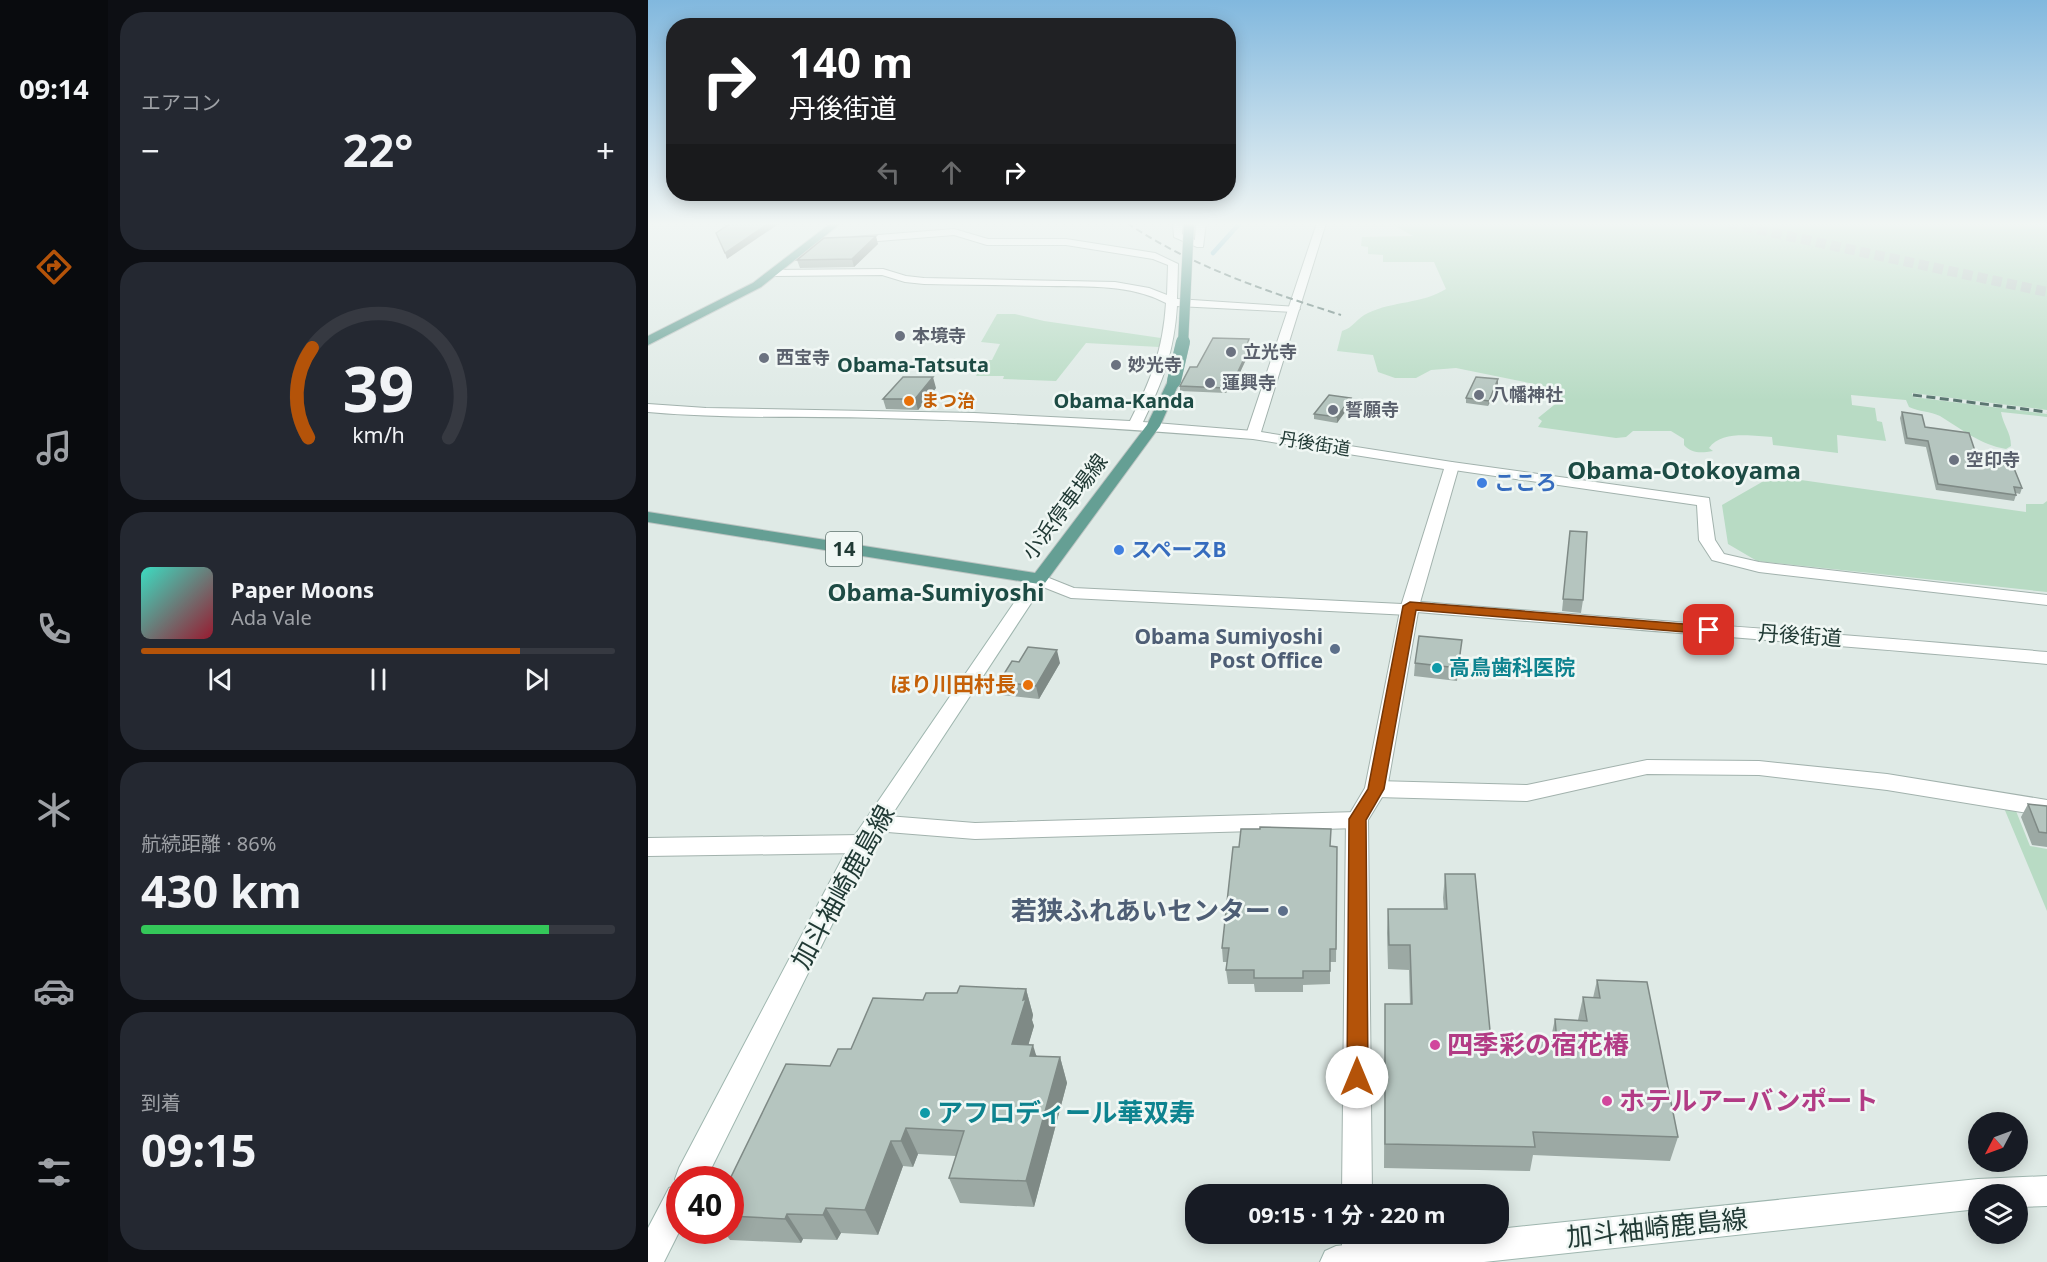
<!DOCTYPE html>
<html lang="ja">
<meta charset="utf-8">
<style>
:root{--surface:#171b24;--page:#242831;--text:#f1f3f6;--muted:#9ea1a6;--line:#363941;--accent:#b45309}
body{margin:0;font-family:"Noto Sans","Noto Sans JP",sans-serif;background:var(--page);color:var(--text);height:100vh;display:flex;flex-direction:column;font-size:22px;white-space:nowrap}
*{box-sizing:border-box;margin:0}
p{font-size:20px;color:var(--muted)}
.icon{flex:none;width:33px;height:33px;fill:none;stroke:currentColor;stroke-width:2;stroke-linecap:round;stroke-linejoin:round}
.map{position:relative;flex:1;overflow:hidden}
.details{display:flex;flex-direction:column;gap:12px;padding:12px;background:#0d0f14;width:540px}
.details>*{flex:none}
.top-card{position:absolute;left:18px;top:18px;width:570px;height:183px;border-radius:24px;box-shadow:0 3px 15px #0003;background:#202124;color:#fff;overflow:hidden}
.needle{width:39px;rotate:229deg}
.tools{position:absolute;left:1320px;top:1112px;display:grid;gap:12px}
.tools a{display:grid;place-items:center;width:60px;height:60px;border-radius:50%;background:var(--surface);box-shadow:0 3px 15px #0003;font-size:30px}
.speed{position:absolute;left:18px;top:1166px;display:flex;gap:12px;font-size:30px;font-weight:700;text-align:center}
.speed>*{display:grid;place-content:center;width:78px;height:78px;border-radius:50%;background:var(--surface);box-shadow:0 3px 15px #0003;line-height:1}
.speed .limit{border:9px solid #d22;background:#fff;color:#111}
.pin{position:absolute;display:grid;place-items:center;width:51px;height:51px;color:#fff;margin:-26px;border-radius:12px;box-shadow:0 3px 9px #0006}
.me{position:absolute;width:66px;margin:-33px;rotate:0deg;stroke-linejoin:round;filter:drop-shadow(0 0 4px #0008)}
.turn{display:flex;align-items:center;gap:21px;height:126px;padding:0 24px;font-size:27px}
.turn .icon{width:78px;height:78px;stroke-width:2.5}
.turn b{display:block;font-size:42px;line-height:51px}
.lanes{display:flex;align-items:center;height:57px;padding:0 24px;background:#0003;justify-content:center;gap:30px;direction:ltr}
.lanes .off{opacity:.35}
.big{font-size:45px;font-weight:700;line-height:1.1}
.details .card{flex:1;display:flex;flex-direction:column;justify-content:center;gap:9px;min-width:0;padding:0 21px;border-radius:24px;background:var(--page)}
.details .dial{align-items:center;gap:0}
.dial svg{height:156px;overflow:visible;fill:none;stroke:var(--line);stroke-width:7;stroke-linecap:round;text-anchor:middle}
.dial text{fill:var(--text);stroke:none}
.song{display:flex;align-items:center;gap:18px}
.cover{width:72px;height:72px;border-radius:9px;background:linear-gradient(135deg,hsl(170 70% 55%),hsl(350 70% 35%))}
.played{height:6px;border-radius:3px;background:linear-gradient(90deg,var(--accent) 80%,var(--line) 80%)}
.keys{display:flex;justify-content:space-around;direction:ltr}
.heat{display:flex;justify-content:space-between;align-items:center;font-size:33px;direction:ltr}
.charge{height:9px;border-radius:4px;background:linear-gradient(90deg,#34c759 86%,var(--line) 0)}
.trip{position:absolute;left:537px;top:1184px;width:324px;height:60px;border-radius:24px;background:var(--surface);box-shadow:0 3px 15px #0003;font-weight:700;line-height:60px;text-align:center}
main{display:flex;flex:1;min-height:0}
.menu{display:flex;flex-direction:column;width:108px;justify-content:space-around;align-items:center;background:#090b0e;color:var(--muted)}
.menu .icon{width:42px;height:42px}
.menu .current{color:var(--accent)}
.menu b{font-size:27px;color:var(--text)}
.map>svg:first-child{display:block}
</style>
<main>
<nav class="menu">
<b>09:14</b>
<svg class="icon current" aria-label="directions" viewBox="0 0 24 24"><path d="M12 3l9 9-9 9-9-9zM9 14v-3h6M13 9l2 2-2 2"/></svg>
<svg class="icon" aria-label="music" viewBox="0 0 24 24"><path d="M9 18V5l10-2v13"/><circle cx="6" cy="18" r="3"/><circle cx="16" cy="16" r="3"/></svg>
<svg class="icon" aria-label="phone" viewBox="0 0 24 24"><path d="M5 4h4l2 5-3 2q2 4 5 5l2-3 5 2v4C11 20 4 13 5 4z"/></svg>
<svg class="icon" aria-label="climate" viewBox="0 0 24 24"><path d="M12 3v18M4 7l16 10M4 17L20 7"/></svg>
<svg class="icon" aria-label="car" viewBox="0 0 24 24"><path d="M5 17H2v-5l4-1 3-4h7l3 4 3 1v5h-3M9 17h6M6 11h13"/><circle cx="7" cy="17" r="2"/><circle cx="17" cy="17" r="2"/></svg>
<svg class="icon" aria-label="filters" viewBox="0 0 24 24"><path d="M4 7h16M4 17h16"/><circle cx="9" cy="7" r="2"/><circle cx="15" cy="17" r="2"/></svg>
</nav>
<section class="details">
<div class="card"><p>エアコン</p>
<div class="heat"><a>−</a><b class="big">22°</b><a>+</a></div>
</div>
<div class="card dial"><svg viewBox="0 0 100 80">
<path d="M14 69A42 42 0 1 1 86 69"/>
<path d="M14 69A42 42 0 0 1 16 23" stroke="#b45309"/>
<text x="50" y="56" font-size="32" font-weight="700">39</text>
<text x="50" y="72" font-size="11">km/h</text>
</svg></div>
<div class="card">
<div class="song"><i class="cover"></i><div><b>Paper Moons</b><p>Ada Vale</p></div></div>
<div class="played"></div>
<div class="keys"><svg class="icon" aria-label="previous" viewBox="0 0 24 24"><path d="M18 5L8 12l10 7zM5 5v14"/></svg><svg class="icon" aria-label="pause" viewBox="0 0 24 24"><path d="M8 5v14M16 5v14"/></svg><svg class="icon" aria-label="next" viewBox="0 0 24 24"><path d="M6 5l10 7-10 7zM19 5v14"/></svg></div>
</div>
<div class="card"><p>航続距離 · 86%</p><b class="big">430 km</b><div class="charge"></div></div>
<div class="card"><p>到着</p><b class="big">09:15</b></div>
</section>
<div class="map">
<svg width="1399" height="1262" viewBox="0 0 1399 1262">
<rect width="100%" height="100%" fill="#dfeae6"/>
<!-- green -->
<g fill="#b8dbc4">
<path d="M742 223H1399V410L1264 393 1265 397 1399 414V417L1353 412C1355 425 1363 432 1363 446L1358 449C1333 445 1313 429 1292 416 1282 411 1271 412 1261 407L1258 400 1203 395 1204 405 1227 408 1229 421 1234 422 1238 441 1189 435 1190 453 1125 445 1124 437C1106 436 1073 430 1061 448L1065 451C1054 453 1044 454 1036 445V439L1023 431H985L978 437 968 438 890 427 894 421 890 418 911 401 896 386 808 368 783 370 768 378H747L730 372 725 355 689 351 694 331C705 328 709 318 720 313 745 301 774 304 798 289L786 262H735V255L720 254V247L713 246 714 237 765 236Z"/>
<path d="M349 314H367L396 321 513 338 511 347 438 343 408 381 355 379 356 376H328L337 360H344L352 344 333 342Z"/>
<path d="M1139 478 1378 512V504H1395L1399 501V592L1109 561 1080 544 1074 505 1114 482Z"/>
<path d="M1356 808 1368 811 1382 846 1399 849V911Z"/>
</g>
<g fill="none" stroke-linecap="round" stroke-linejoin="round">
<!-- stream -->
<path stroke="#88bfcf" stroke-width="4.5" d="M565 253 592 223"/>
<!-- trunk-tunnel -->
<path stroke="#b9c7c3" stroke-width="10" stroke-dasharray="10 5" stroke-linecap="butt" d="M1080 223 1399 292"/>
<!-- minor casing -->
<g stroke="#a2b2ad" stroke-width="2">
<g id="minor">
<path d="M525 223H535L534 234 547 240 548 223H558L555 247H549L526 237Z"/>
<path d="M306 229 340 239H418L507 253 530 264 529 299 650 307 652 309 646 312 529 306C526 352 515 381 495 422L605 431 612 435 605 439C481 429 357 421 232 418 155 416 77 419 0 412V404L58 408 326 413 482 421C503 380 515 350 518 303 482 284 441 287 401 286 359 285 318 285 276 284L257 282 234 275 125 276 120 273 125 270 235 269 258 276 276 278 467 282 501 288 519 295 520 265 505 259 418 245H339L306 235 205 243 200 240 205 237Z"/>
<path d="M804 462 1061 498 1067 540 1076 554 1111 562 1399 595V605L1111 572 1064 560 1051 540 1049 505 799 469 797 466 799 463Z"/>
<path d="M391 574 426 588 754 604 762 601C974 619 1187 633 1399 652V664C1189 644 979 630 769 612L761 615 423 598 385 583 383 579 385 575Z"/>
<path d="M999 760 1111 761 1239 774 1399 800V816L1239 790 1111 775 999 774 879 801 728 797 720 794 717 789 720 784 728 781 879 785Z"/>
<path d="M709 812 717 814 720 820 717 826 709 828 327 839 227 831 219 829 216 823 219 817 227 815 327 823Z"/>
<path d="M213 835 221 838 224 844 221 850 213 853 0 856V838Z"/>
</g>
</g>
<!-- tertiary casing -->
<g stroke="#a2b2ad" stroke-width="2">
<g id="tertiary">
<path d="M669 223H678L613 432 804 462 811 466 771 606 739 789 720 820 724 1194H694L698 820 717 788 753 606 796 469 605 439 598 435Z"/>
<rect x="694" y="1233" width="30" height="29"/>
</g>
</g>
<!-- secondary casing -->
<g stroke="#9fb6af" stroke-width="2">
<g id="secondary">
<path d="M391 574 399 579 222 848 58 1179H32V1230L16 1262H0V1228L21 1188 30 1185 27 1179 31 1168 205 838 385 575Z"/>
<path d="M1399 1176V1206L1370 1207V1194H1330V1209L836 1262H672L677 1251 688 1246 814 1233H850V1229L1330 1179Z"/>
</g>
</g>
<!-- primary casing -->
<g stroke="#bcc4c2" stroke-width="2">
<g id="primary">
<path d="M183 223H193L113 287 0 345V336L105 283Z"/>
<path d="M526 377 532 381 512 426 397 583 391 584 0 522V512L387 573 499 425 520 381Z"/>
</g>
</g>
<!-- minor -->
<use href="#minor" fill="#fff" fill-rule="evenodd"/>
<!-- tertiary -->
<use href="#tertiary" fill="#fff" fill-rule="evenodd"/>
<!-- secondary -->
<use href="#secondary" fill="#fff" fill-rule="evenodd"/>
<!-- primary -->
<use href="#primary" fill="#659f94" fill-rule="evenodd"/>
<!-- rail-far1 -->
<path stroke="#5b7671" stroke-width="2" stroke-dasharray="7 4" stroke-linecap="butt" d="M479 223C545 267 618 291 693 315"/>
<!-- rail -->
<path stroke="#5b7671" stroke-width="3" stroke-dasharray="9 4.5" stroke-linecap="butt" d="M1265 395 1399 412"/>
<!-- primary-bridge-far1 casing -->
<g stroke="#bcc4c2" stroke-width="11" stroke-linecap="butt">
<path id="primary-bridge-far1" d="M535 344 541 223"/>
</g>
<!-- primary-bridge casing -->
<g stroke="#bcc4c2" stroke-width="14" stroke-linecap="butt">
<path id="primary-bridge" d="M526 381 535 342"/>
</g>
<!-- primary-bridge-far1 -->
<use href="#primary-bridge-far1" stroke="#659f94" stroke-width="10"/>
<!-- primary-bridge -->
<use href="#primary-bridge" stroke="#659f94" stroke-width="14"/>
</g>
<!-- wall -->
<g fill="#9ca9a4">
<path d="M230 244 206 267 152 268 149 260Z"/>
<path d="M602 342H604V347L585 387H581L578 393 532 391V386L549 367Z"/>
<path d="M850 379V384L840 406 818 403V398Z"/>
<path d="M288 388 270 410 238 409 235 399Z"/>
<path d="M703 398V404L689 423 666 419V414Z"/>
<path d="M1254 412 1277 427 1328 454 1358 465 1374 488 1372 494 1368 493V495L1366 501 1288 490 1278 447 1257 444 1252 418Z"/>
<path d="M922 531 935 600 933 613 914 611Z"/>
<path d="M813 652 809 681 766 676 767 663Z"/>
<path d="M412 663 391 699 354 695 351 682Z"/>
<path d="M1380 804 1399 806V847L1384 845 1373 817Z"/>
<path d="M683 846 689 860 688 962H682V984L655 985V992H607L606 984H580L578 970 579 962H575L574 948Z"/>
<path d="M797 874 843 1041 902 1042 907 1019 930 1020 935 997 945 998 949 980 1030 1137 1022 1161 885 1155 882 1171 736 1168 737 1004H762L761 970 740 969 739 933 740 909H796L795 898Z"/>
<path d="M378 989 385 1015 384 1020 386 1026 380 1045 389 1056 412 1057 419 1083 386 1207 312 1203 301 1178 308 1156 270 1154 265 1167 255 1166 230 1235 193 1233 189 1240 155 1239 153 1243 82 1240 75 1230H82V1179L182 1066 203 1049 275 1000 309 993Z"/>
</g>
<!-- shaded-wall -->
<g fill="#7f8a86">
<path d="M121 223H132L79 259 77 253Z"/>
<path d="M228 236 230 244 206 267 204 259Z"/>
<path d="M604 342V347L585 387V382Z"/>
<path d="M285 377 288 388 270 410 267 399Z"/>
<path d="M850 379V384L840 406 841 401Z"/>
<path d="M580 381 581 387 578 393 577 388Z"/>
<path d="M703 398V404L689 423V417Z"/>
<path d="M409 650 412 663 391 699 388 686Z"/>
<path d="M378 989 385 1015 384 1020 386 1026 373 1070 364 1044Z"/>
<path d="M385 1045 393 1071 382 1056Z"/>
<path d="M412 1057 419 1083 386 1207 378 1181Z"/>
<path d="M258 1128 270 1154 265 1167 253 1141Z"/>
<path d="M243 1141 255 1166 230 1235 217 1210Z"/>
<path d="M178 1208 193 1233 189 1240 175 1215Z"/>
<path d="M139 1214 155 1239 153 1243 137 1219Z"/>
</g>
<!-- building -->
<g fill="#b5c5bf" stroke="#7f8a86" stroke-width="1.5">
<path d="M83 223H121L77 253 68 233Z"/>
<path d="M228 236 204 259 149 260 176 238Z"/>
<path d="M565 338 601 339 600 342H604L585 382 580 381 577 388 532 386 542 367H549Z"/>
<path d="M255 377H285L267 399H235Z"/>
<path d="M828 377 850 379 841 401 818 398Z"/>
<path d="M681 395 703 398 689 417 666 414Z"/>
<path d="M1254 412 1274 415 1277 427 1321 433 1328 454 1355 457 1358 465 1365 466 1374 488 1366 487 1368 495 1290 484 1280 441 1259 438Z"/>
<path d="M922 531 939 532 935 600 915 599Z"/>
<path d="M771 636 814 640 810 668 767 663Z"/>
<path d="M380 647 409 650 388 686 351 682 364 661 371 662Z"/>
<path d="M1380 804 1399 806V833L1391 832Z"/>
<path d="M612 827 683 829 682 846 689 847 688 949H682V971H655V978H606V970H578L581 948H574L585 847H591L593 829H612Z"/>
<path d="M797 874H827L843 1041 909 1042 907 1019 939 1021 935 997 952 998 949 980 999 982 1030 1137 885 1132 887 1147 737 1144V1004H764L762 945H741L740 909H799Z"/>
<path d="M312 986 378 989 375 1000 378 999 364 1044 385 1045 382 1056 412 1057 378 1181 301 1178 316 1131 258 1128 253 1141H243L217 1210 178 1208 175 1215 139 1214 137 1219 82 1216V1179L138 1064 182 1066 190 1049H203L225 998 275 1000 278 993H309Z"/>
</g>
<!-- sky -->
<linearGradient id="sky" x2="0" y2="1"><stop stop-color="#81b8de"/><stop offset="0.56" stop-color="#f1f6f4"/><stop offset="1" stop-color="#f1f6f4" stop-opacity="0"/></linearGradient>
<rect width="1399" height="400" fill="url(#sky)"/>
<!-- route -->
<path fill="#b45309" stroke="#753606" stroke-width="1.5" d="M762 602 1061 626 1068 630 1061 634 768 610 736 789 718 820 720 1077 716 1084 709 1087 702 1084 699 1077 701 819 720 789 755 606Z"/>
<!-- markers -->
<g fill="#6b7280" stroke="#f0f7f4" stroke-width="2">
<circle cx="252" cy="336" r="6"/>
<circle cx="583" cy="352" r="6"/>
<circle cx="116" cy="358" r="6"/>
<circle cx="468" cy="365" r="6"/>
<circle cx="562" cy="383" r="6"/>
<circle cx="831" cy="395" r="6"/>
<circle cx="685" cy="410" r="6"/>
<circle cx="1306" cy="460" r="6"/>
</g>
<g fill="#e8710a" stroke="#f0f7f4" stroke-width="2">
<circle cx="261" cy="401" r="6"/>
<circle cx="380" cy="685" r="6"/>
</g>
<g fill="#3f7fe0" stroke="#f0f7f4" stroke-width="2">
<circle cx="834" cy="483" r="6"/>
<circle cx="471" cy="550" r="6"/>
</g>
<g fill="#5c6f8a" stroke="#f0f7f4" stroke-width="2">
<circle cx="687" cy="649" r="6"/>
<circle cx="635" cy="911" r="6"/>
</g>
<g fill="#0f9aa8" stroke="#f0f7f4" stroke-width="2">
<circle cx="789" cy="668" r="6"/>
<circle cx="277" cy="1113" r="6"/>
</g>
<g fill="#d1479c" stroke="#f0f7f4" stroke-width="2">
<circle cx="787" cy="1045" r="6"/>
<circle cx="959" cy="1101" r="6"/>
</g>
<g text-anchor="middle" stroke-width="5" stroke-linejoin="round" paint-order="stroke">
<!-- far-worship labels -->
<g font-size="18" font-weight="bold" fill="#5b616d" stroke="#f0f7f4" text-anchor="start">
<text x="264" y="342">本境寺</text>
<text x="595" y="358">立光寺</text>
<text x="128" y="364">西宝寺</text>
<text x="480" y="371">妙光寺</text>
<text x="574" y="389">蓮興寺</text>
<text x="843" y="401">八幡神社</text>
<text x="697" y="416">誓願寺</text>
<text x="1318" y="466">空印寺</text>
</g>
<!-- far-food labels -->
<g font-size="18" font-weight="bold" fill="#c56008" stroke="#f0f7f4" text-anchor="start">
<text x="273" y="407">まつ治</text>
</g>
<!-- far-street labels -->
<g font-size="18" fill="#213a35" stroke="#f0f7f4">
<text transform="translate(667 444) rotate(9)" y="6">丹後街道</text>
</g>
<!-- far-quarter labels -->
<g font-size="20" font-weight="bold" fill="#1d4b44" stroke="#f0f7f4">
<text x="265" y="372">Obama-Tatsuta</text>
<text x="476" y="408">Obama-Kanda</text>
</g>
<!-- shield labels -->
<rect fill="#f0f7f4" stroke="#5f736e" stroke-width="1.5" x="178" y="532" width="36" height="34" rx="4.5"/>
<g font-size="20" font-weight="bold" fill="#213a35">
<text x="196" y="556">14</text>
</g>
<!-- shop labels -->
<g font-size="21" font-weight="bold" fill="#366cbe" stroke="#f0f7f4" text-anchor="start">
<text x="846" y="490">こころ</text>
<text x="483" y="557">スペースB</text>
</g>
<!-- street labels -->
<g font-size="21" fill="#213a35" stroke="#f0f7f4">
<text transform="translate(417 507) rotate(-53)" y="7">小浜停車場線</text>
<text transform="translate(1152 636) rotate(4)" y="7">丹後街道</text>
</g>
<!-- service labels -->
<g font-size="21" font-weight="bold" fill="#4e5e75" stroke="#f0f7f4" text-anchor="end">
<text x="675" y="644">Obama Sumiyoshi<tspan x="675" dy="24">Post Office</tspan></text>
</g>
<!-- culture labels -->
<g font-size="21" font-weight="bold" fill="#0d838f" stroke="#f0f7f4" text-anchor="start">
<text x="801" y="675">高鳥歯科医院</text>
</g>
<!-- food labels -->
<g font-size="21" font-weight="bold" fill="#c56008" stroke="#f0f7f4" text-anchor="end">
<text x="368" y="692">ほり川田村長</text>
</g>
<!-- quarter labels -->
<g font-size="24" font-weight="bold" fill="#1d4b44" stroke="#f0f7f4">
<text x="1036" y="479">Obama-Otokoyama</text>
<text x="288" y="601">Obama-Sumiyoshi</text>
</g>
<!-- near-street labels -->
<g font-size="26" fill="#213a35" stroke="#f0f7f4">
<text transform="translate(195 887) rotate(-61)" y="9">加斗袖崎鹿島線</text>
<text transform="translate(1009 1228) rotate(-6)" y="9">加斗袖崎鹿島線</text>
</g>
<!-- near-service labels -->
<g font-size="26" font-weight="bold" fill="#4e5e75" stroke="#f0f7f4" text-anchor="end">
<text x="623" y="920">若狭ふれあいセンター</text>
</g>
<!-- near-hotel labels -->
<g font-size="26" font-weight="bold" fill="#b23c85" stroke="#f0f7f4" text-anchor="start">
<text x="799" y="1054">四季彩の宿花椿</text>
<text x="971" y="1110">ホテルアーバンポート</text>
</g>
<!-- near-culture labels -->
<g font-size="26" font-weight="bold" fill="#0d838f" stroke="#f0f7f4" text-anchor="start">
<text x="289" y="1122">アフロディール華双寿</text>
</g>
</g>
</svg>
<div class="tools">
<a><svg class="needle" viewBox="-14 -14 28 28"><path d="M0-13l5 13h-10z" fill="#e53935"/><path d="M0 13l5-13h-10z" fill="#9ea1a6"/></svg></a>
<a><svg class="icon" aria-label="layers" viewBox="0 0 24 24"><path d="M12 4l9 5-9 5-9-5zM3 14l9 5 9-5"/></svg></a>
</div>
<div class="speed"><div class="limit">40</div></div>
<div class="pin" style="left:1061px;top:630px;background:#d93025"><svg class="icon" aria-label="arrive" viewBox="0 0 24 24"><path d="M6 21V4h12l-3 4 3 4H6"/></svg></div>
<svg class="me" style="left:709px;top:1077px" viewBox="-20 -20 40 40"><circle r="19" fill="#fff"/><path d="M0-13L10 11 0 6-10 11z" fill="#b45309"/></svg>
<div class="trip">09:15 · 1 分 · 220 m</div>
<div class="top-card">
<div class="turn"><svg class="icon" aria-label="right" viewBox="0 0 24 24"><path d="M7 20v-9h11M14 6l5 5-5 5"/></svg><div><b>140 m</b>丹後街道</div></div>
<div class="lanes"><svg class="icon off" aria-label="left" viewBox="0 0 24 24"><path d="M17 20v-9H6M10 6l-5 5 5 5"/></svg><svg class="icon off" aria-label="ahead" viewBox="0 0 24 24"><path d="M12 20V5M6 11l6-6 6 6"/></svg><svg class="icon" aria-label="right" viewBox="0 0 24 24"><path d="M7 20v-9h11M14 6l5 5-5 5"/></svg></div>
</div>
</div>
</main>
